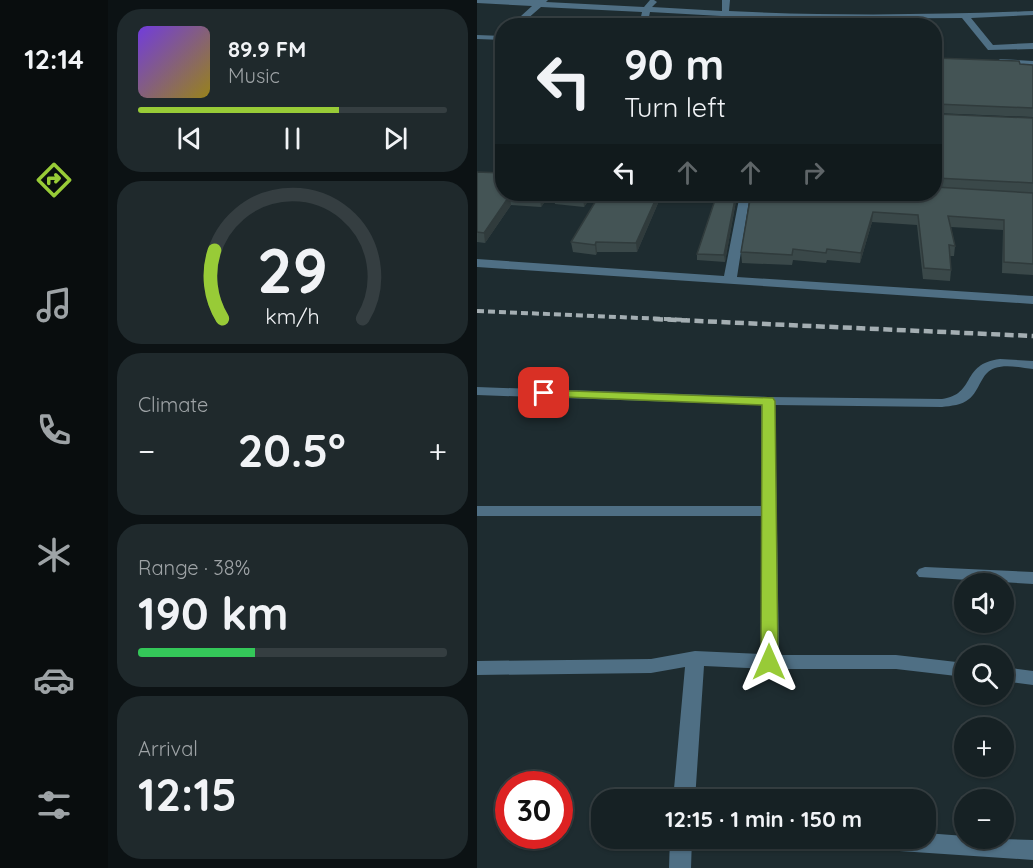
<!DOCTYPE html>
<meta charset="utf-8">
<style>
:root{--surface:#162124;--page:#1f292c;--text:#f1f3f6;--muted:#9ea3a6;--line:#353e41;--accent:#98cb37}
body{margin:0;font-family:Quicksand,sans-serif;background:var(--page);color:var(--text);height:100vh;display:flex;flex-direction:column;font-size:22px;white-space:nowrap}
*{box-sizing:border-box;margin:0}
p{font-size:20px;color:var(--muted)}
.icon{flex:none;width:33px;height:33px;fill:none;stroke:currentColor;stroke-width:2;stroke-linecap:round;stroke-linejoin:round}
.map{position:relative;flex:1;overflow:hidden}
.sheet{display:flex;flex-direction:column;gap:9px;padding:9px;background:#0c1214;width:369px}
.sheet>*{flex:none}
.hud{position:absolute;left:18px;top:18px;width:447px;height:183px;border-radius:24px;box-shadow:0 2px 4px #0004,0 0 0 2px var(--line);background:#162124;color:var(--text);overflow:hidden}
.buttons{position:absolute;left:477px;top:573px;display:grid;gap:12px}
.buttons a{display:grid;place-items:center;width:60px;height:60px;border-radius:50%;background:var(--surface);box-shadow:0 2px 4px #0004,0 0 0 2px var(--line);font-size:30px}
.speed{position:absolute;left:18px;top:771px;display:flex;gap:12px;font-size:30px;font-weight:700;text-align:center}
.speed>*{display:grid;place-content:center;width:78px;height:78px;border-radius:50%;background:var(--surface);box-shadow:0 2px 4px #0004,0 0 0 2px var(--line);line-height:1}
.speed .limit{border:9px solid #d22;background:#fff;color:#111}
.pin{position:absolute;display:grid;place-items:center;width:51px;height:51px;color:#fff;margin:-26px;border-radius:12px;box-shadow:0 3px 9px #0006}
.me{position:absolute;width:66px;margin:-33px;rotate:0deg;stroke-linejoin:round;filter:drop-shadow(0 0 4px #0008)}
.turn{display:flex;align-items:center;gap:21px;height:126px;padding:0 30px;font-size:27px}
.turn .icon{width:78px;height:78px;stroke-width:2.5}
.turn b{display:block;font-size:42px;line-height:51px}
.lanes{display:flex;align-items:center;height:57px;padding:0 30px;background:#0003;justify-content:center;gap:30px;direction:ltr}
.lanes .off{opacity:.35}
.big{font-size:45px;font-weight:700;line-height:1.1}
.sheet .card{flex:1;display:flex;flex-direction:column;justify-content:center;gap:9px;min-width:0;padding:0 21px;border-radius:24px;background:var(--page)}
.sheet .dial{align-items:center;gap:0}
.dial svg{height:156px;overflow:visible;fill:none;stroke:var(--line);stroke-width:7;stroke-linecap:round;text-anchor:middle}
.dial text{fill:var(--text);stroke:none}
.song{display:flex;align-items:center;gap:18px}
.cover{width:72px;height:72px;border-radius:9px;background:linear-gradient(135deg,hsl(260 70% 55%),hsl(50 70% 35%))}
.played{height:6px;border-radius:3px;background:linear-gradient(90deg,var(--accent) 65%,var(--line) 65%)}
.keys{display:flex;justify-content:space-around;direction:ltr}
.heat{display:flex;justify-content:space-between;align-items:center;font-size:33px;direction:ltr}
.charge{height:9px;border-radius:4px;background:linear-gradient(90deg,#34c759 38%,var(--line) 0)}
.trip{position:absolute;left:114px;top:789px;width:345px;height:60px;border-radius:24px;background:var(--surface);box-shadow:0 2px 4px #0004,0 0 0 2px var(--line);font-weight:700;line-height:60px;text-align:center}
main{display:flex;flex:1;min-height:0}
.menu{display:flex;flex-direction:column;width:108px;justify-content:space-around;align-items:center;background:#090d0e;color:var(--muted)}
.menu .icon{width:42px;height:42px}
.menu .selected{color:var(--accent)}
.menu b{font-size:27px;color:var(--text)}
.map>svg:first-child{display:block}
</style>
<main>
<nav class="menu">
<b>12:14</b>
<svg class="icon selected" aria-label="directions" viewBox="0 0 24 24"><path d="M12 3l9 9-9 9-9-9zM9 14v-3h6M13 9l2 2-2 2"/></svg>
<svg class="icon" aria-label="music" viewBox="0 0 24 24"><path d="M9 18V5l10-2v13"/><circle cx="6" cy="18" r="3"/><circle cx="16" cy="16" r="3"/></svg>
<svg class="icon" aria-label="phone" viewBox="0 0 24 24"><path d="M5 4h4l2 5-3 2q2 4 5 5l2-3 5 2v4C11 20 4 13 5 4z"/></svg>
<svg class="icon" aria-label="climate" viewBox="0 0 24 24"><path d="M12 3v18M4 7l16 10M4 17L20 7"/></svg>
<svg class="icon" aria-label="car" viewBox="0 0 24 24"><path d="M5 17H2v-5l4-1 3-4h7l3 4 3 1v5h-3M9 17h6M6 11h13"/><circle cx="7" cy="17" r="2"/><circle cx="17" cy="17" r="2"/></svg>
<svg class="icon" aria-label="filters" viewBox="0 0 24 24"><path d="M4 7h16M4 17h16"/><circle cx="9" cy="7" r="2"/><circle cx="15" cy="17" r="2"/></svg>
</nav>
<section class="sheet">
<div class="card">
<div class="song"><i class="cover"></i><div><b>89.9 FM</b><p>Music</p></div></div>
<div class="played"></div>
<div class="keys"><svg class="icon" aria-label="previous" viewBox="0 0 24 24"><path d="M18 5L8 12l10 7zM5 5v14"/></svg><svg class="icon" aria-label="pause" viewBox="0 0 24 24"><path d="M8 5v14M16 5v14"/></svg><svg class="icon" aria-label="next" viewBox="0 0 24 24"><path d="M6 5l10 7-10 7zM19 5v14"/></svg></div>
</div>
<div class="card dial"><svg viewBox="0 0 100 80">
<path d="M14 69A42 42 0 1 1 86 69"/>
<path d="M14 69A42 42 0 0 1 10 34" stroke="#98cb37"/>
<text x="50" y="56" font-size="32" font-weight="700">29</text>
<text x="50" y="72" font-size="11">km/h</text>
</svg></div>
<div class="card"><p>Climate</p>
<div class="heat"><a>−</a><b class="big">20.5°</b><a>+</a></div>
</div>
<div class="card"><p>Range · 38%</p><b class="big">190 km</b><div class="charge"></div></div>
<div class="card"><p>Arrival</p><b class="big">12:15</b></div>
</section>
<div class="map">
<svg width="556" height="868" viewBox="0 0 556 868">
<rect width="100%" height="100%" fill="#1e2c30"/>
<g fill="none" stroke-linecap="round" stroke-linejoin="round">
<!-- minor -->
<g fill="#4f6f84" fill-rule="evenodd">
<path d="M0 0H71L69 2 167 7 173 0H177L180 2 175 7 245 11V0H253L252 11C354 16 455 15 556 11V15L494 18 516 45 556 43V49L511 50 485 18 320 19 252 16V26H244V16L173 12 170 26H162L165 12 64 7 42 26H33L55 6 0 3Z"/>
<path d="M0 35 26 36V40L0 39Z"/>
<path d="M523 59 556 61V67L520 64 519 62Z"/>
<path d="M263 194H273L260 277 556 296V304L0 267V259L247 276Z"/>
<path d="M523 359 556 361V369C544 368 530 364 518 368 504 372 503 391 492 399 485 405 474 406 465 407L298 405 302 655H419L488 663V677L419 669H293L227 666 218 800H196L208 667 174 673 0 675V661L174 659 218 651 284 654V516H0V506H284V405L0 395V387L291 397 465 399C500 394 483 364 523 359Z"/>
<path d="M448 567 556 572V584L442 577 439 573 442 569Z"/>
<path d="M526 667 556 671V685L526 681Z"/>
<path d="M448 833 488 836V838L556 840V860L378 848 370 845 367 838H448Z"/>
<path d="M193 838H215L214 868H192Z"/>
</g>
<!-- rail-far1 -->
<path stroke="#a4aeb2" stroke-width="4" stroke-dasharray="7 4" stroke-linecap="butt" d="M0 311 210 320"/>
<!-- rail -->
<path stroke="#a4aeb2" stroke-width="4.5" stroke-dasharray="9 4.5" stroke-linecap="butt" d="M177 319 556 336"/>
</g>
<!-- wall -->
<g fill="#3a4849">
<path d="M458 58 556 65V117L458 113 459 114 556 118V275L525 273 526 230 474 227 478 246 477 256H473L474 270 473 281 446 279 440 225 395 222 383 263 350 260 349 263 316 260 315 265 265 263 264 252 458 194Z"/>
<path d="M0 172 74 194 64 207 34 205 8 243 0 242Z"/>
<path d="M76 194H116L107 207 78 204Z"/>
<path d="M185 194 160 252H120L119 255 96 252 94 242Z"/>
<path d="M259 201 248 262 220 260V254Z"/>
</g>
<!-- shaded-wall -->
<g fill="#303b3c">
<path d="M66 194H74L64 207 63 198Z"/>
<path d="M106 194H116L107 207 106 195Z"/>
<path d="M181 194H185L160 252 159 243Z"/>
<path d="M259 194V201L248 262 247 255Z"/>
<path d="M33 195 34 205 8 243 7 233Z"/>
<path d="M396 212 395 222 383 263 384 253Z"/>
<path d="M119 242 120 252 119 255 118 245Z"/>
</g>
<!-- building -->
<g fill="#445455" stroke="#303b3c" stroke-width="1.5">
<path d="M458 58 542 61 543 64 556 65V108L459 104 458 109Z"/>
<path d="M458 113 459 114 556 118V183L459 178 458 179Z"/>
<path d="M0 172 26 173V194H66L63 198 33 195 7 233 0 232Z"/>
<path d="M458 187 556 193V264L527 262V220L471 216 478 246 472 245 474 270 447 268 441 215 396 212 384 253 350 249 349 253 316 249 315 255 264 252 274 194H458Z"/>
<path d="M123 194H181L159 243 119 242 118 245 94 242Z"/>
<path d="M240 194H259L247 255 220 254Z"/>
</g>
<!-- route -->
<path fill="#98cb37" stroke="#638424" stroke-width="1.5" d="M67 390 296 398 298 401 301 662 299 667 292 669 286 667 284 662 285 405 63 396 61 393 63 391Z"/>
</svg>
<div class="buttons">
<a><svg class="icon" aria-label="sound" viewBox="0 0 24 24"><path d="M4 9h4l5-4v14l-5-4H4zM17 9q2 3 0 6"/></svg></a>
<a><svg class="icon" aria-label="search" viewBox="0 0 24 24"><circle cx="10" cy="10" r="6"/><path d="M15 15l6 6"/></svg></a>
<a>+</a>
<a>−</a>
</div>
<div class="speed"><div class="limit">30</div></div>
<div class="pin" style="left:67px;top:393px;background:#d93025"><svg class="icon" aria-label="arrive" viewBox="0 0 24 24"><path d="M6 21V4h12l-3 4 3 4H6"/></svg></div>
<svg class="me" style="left:292px;top:662px" viewBox="-20 -20 40 40"><path d="M0-17L14 15 0 8-14 15z" fill="#98cb37" stroke="#fff" stroke-width="4"/></svg>
<div class="trip">12:15 · 1 min · 150 m</div>
<div class="hud">
<div class="turn"><svg class="icon" aria-label="left" viewBox="0 0 24 24"><path d="M17 20v-9H6M10 6l-5 5 5 5"/></svg><div><b>90 m</b>Turn left</div></div>
<div class="lanes"><svg class="icon" aria-label="left" viewBox="0 0 24 24"><path d="M17 20v-9H6M10 6l-5 5 5 5"/></svg><svg class="icon off" aria-label="ahead" viewBox="0 0 24 24"><path d="M12 20V5M6 11l6-6 6 6"/></svg><svg class="icon off" aria-label="ahead" viewBox="0 0 24 24"><path d="M12 20V5M6 11l6-6 6 6"/></svg><svg class="icon off" aria-label="right" viewBox="0 0 24 24"><path d="M7 20v-9h11M14 6l5 5-5 5"/></svg></div>
</div>
</div>
</main>
